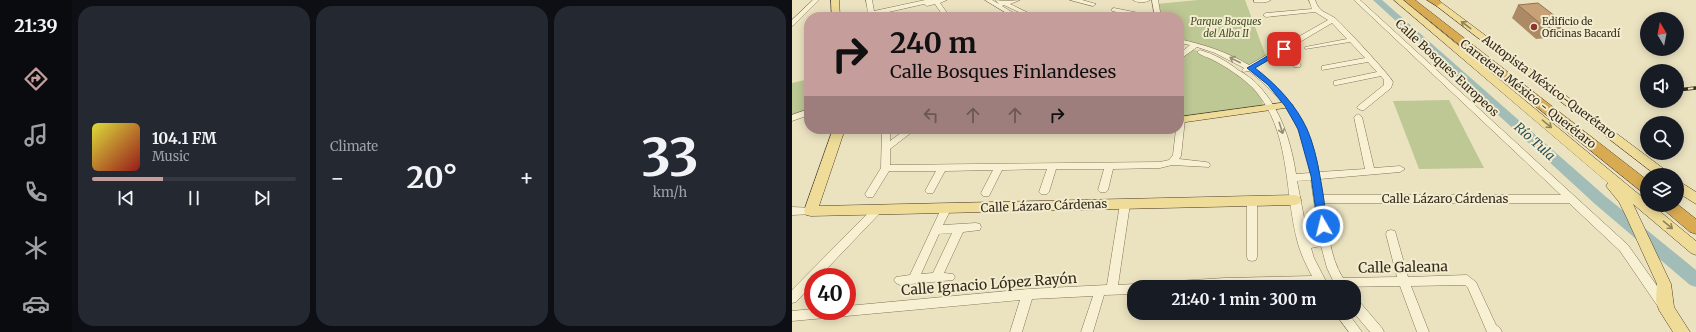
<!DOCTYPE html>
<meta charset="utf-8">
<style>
:root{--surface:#171b24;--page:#242831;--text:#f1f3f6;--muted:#9ea1a6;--line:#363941;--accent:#c59e9b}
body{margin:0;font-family:Merriweather,serif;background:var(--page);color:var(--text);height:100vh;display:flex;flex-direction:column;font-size:15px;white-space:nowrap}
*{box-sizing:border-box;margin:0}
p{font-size:13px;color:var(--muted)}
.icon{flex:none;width:22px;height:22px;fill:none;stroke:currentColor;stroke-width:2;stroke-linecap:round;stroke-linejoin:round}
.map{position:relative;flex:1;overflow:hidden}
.sheet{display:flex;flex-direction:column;gap:6px;padding:6px;background:#0d0f14;width:720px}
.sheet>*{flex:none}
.top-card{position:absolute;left:12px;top:12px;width:380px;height:122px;border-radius:16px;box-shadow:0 2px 10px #0003;background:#c59e9b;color:#111;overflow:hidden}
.needle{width:26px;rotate:350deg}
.controls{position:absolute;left:848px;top:12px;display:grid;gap:8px}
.controls a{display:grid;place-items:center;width:44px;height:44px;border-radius:50%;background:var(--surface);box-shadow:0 2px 10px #0003;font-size:20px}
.speed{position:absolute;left:12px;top:268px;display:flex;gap:8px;font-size:20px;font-weight:700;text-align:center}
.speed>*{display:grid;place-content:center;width:52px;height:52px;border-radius:50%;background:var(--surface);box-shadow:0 2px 10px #0003;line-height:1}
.speed .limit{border:6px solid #d22;background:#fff;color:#111}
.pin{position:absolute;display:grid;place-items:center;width:34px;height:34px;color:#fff;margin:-17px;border-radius:8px;box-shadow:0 2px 6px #0006}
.me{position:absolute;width:44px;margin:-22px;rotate:352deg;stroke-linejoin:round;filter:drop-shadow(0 0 3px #0008)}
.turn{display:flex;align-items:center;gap:14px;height:84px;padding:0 20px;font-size:18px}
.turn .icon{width:52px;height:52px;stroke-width:2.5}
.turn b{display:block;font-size:28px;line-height:34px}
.lanes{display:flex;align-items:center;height:38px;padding:0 20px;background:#0003;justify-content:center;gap:20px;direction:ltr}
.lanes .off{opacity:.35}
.big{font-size:30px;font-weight:700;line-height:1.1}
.sheet .card{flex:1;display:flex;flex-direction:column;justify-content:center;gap:6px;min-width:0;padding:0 14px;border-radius:16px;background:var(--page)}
.sheet .dial{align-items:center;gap:0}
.dial b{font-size:52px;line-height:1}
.song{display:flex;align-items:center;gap:12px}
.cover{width:48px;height:48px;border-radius:6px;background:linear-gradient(135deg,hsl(60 70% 55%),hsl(0 70% 35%))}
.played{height:4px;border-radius:2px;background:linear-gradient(90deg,var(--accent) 35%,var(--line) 35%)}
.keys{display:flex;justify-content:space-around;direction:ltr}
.heat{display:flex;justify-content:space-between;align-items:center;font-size:22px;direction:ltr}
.sheet .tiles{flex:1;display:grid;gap:6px;grid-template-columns:repeat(3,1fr)}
.trip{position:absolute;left:335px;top:280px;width:234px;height:40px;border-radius:16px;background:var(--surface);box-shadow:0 2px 10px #0003;font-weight:700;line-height:40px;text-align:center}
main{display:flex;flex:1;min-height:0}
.dock{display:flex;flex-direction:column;width:72px;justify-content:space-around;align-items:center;background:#090b0e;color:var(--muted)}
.dock .icon{width:28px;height:28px}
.dock .selected{color:var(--accent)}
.dock b{font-size:18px;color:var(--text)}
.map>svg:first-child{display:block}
</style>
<main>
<nav class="dock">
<b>21:39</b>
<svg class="icon selected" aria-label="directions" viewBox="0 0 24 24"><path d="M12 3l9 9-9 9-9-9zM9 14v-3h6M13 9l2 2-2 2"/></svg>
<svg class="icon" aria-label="music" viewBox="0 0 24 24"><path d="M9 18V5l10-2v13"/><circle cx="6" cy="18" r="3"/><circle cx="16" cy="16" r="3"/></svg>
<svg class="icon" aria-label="phone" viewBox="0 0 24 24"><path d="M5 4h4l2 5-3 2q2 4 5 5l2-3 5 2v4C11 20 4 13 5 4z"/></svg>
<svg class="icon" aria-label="climate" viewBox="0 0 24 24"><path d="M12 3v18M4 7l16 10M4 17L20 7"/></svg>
<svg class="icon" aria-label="car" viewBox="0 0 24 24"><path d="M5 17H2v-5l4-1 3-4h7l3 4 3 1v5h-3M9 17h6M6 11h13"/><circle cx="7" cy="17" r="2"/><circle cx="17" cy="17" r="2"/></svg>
</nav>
<section class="sheet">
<div class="tiles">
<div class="card">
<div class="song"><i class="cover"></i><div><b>104.1 FM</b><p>Music</p></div></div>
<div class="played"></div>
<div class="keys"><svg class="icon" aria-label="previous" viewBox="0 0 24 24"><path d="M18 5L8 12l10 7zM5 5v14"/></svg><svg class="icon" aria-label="pause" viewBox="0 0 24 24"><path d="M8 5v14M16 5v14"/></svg><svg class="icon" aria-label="next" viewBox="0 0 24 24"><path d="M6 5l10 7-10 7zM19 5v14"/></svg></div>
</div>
<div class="card"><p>Climate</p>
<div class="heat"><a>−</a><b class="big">20°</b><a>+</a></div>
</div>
<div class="card dial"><b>33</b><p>km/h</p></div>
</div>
</section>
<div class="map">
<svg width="904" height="332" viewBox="0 0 904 332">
<rect width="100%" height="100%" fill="#ebe3c0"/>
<!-- green -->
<g fill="#bdc894">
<path d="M406 0H453L475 59 459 68 427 52 387 41V17H366L364 4Z"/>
<path d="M399 49 416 54 466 88 472 107 387 120V58Z"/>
<path d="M17 79V110L0 114V83Z"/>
<path d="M657 100 692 168 627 169 601 101Z"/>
</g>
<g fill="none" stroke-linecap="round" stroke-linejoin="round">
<!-- river -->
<path fill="#a2bdb8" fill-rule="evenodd" d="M581 0H590L813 196 904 270V287L898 285 803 204Z"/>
<!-- minor casing -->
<g stroke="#837459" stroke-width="1">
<g id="minor">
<path d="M21 0H27L2 25 0 26V20Z"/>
<path d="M74 0H80L82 11 133 0H155L148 3 158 17H152L143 4 135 6 132 4 79 16 61 17 76 13Z"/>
<path d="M193 0H200L207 4 203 0 213 1 228 0 218 4 245 17H237L212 5 210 6 228 17H221Z"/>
<path d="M278 0H290L304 4 301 6Z"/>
<path d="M341 0H358C354 3 345 3 341 0Z"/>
<path d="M360 0H366L369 17H363Z"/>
<path d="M462 0H479C475 3 467 3 462 2Z"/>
<path d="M517 0H523C528 13 532 11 543 18 550 24 598 75 601 82L599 88 572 110H569L565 108 566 106 592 85V80L589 76 545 85H542V81L585 72 576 62 530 70V66L573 58 558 42 513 49V47L555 39 540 23 496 49 509 65 508 67H502L491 52 462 68C500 97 519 126 527 172L573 169 562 117 566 114 570 117 582 168 608 166 613 169 608 172 528 179 531 195H769L562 0H568L836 245 875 300 877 304 875 308 871 309 867 308 828 251 777 203H532C536 227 537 256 551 278L605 277 594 234 595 231 599 230 603 231 616 277 675 275 684 282 704 325 708 328 710 332H695L676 288 673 285 619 286 637 332H625L608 286 544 287 535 268 529 246 519 248 522 258 537 287H362L364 284 368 282 433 278 520 276C514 265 508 252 505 240 492 189 499 130 461 88 451 78 433 66 421 60 416 57 409 56 405 52L408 50C422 54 435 61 446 70 453 74 461 79 466 85 489 109 499 142 504 174L518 173C511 127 494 100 457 71L451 72 450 70 452 68 423 53 405 47 387 60V54L398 45 387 43V39C413 45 433 51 457 65L536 20 523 12 474 17 471 15 474 13 520 9ZM519 180 527 237 522 240 516 238 505 181Z"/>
<path d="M322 8 357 15 360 17H348L320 11V9Z"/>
<path d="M17 109V115L0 121V115Z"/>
<path d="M389 116 393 119 389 156 387 159 414 162 417 163 418 165 417 167 380 165 368 168 321 169 316 190 314 192H308L306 190 312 169H264L257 192 255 194H249L247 192 255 169 210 170 197 196H191L189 193 201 170 153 171 141 193H135L133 191 144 171H97L81 197H75L73 194 89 168 90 129H98V141L114 129H124L98 149V165L368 162 377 160 381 155 384 129H387V117Z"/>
<path d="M460 198 463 199 465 202V257L464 260 460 261 456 260 455 257V202L457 199Z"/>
<path d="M333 200 336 201 338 204 326 285 342 284 347 287H342V294L312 295 301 332H289L301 296 240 299 230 332H218L228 300 0 321V311L21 309V311H55V306L236 289 315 285 328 204 330 201Z"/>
<path d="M154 205 157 206 159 209 151 225 184 223 188 224 189 227 188 230 171 232 152 273 161 274 163 277 161 280 108 285 104 283 102 280 104 277 118 275 149 209 151 206ZM160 233 141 273 129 274 147 234Z"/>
<path d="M85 206 88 207 90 210 88 213 27 277H21V284L4 302 0 303V290L82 207Z"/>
<path d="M0 207 22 208 24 211 22 214 0 215Z"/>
<path d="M562 299 566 300 590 328 592 332H578L562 313Z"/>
<path d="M543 313H556L570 332H557Z"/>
</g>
</g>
<!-- major casing -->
<g stroke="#51412d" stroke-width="1">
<g id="major">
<path d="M39 0H47L48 17H40Z"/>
<path d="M602 0H611L855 201V205H860L904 241V255L899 253 841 204 879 284 882 307 898 332H881L867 310 864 301 865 284 833 214 827 202 814 186 816 183Z"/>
<path d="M637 0H646L876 172 878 175H864Z"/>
<path d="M496 102 501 105 500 107 387 123V117Z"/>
<path d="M41 129H53L27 206 503 195 508 197 509 200 508 203 503 205 19 216 14 215 12 211Z"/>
<path d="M885 180 904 192V204L885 192Z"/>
</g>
</g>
<!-- highway casing -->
<g stroke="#51412d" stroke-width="1">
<g id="highway">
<path d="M612 0H623L855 180V193L850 192Z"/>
<path d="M635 0H647L650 3 645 6Z"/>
<path d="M885 204 904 219V234L898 232 871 209 868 205Z"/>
</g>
</g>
<!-- minor -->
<use href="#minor" fill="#f7f0d2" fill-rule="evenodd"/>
<!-- major -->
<use href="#major" fill="#eedc98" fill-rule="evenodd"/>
<!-- highway -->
<use href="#highway" fill="#d8ab53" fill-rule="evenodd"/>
<!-- rail casing -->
<g stroke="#332a1c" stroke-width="3.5">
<path id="rail" d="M885 90 904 88"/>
</g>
<!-- rail -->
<use href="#rail" stroke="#f3eccf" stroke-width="2" stroke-dasharray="5.5" stroke-linecap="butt"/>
</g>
<!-- wall -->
<path fill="#ac8a66" d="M726 5 772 23 765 37 744 39 720 18Z"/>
<!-- building -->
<path fill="#c8a177" stroke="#8c7153" d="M746 3 772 23 750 25 726 5Z"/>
<!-- one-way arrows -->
<defs><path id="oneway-shaft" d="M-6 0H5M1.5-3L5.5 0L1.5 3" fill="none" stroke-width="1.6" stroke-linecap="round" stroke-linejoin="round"/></defs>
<g stroke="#90835a">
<use href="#oneway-shaft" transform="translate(674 25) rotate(-143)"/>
<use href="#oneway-shaft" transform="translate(755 124) rotate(40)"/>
<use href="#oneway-shaft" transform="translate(876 225) rotate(40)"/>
</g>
<g stroke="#958d77">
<use href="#oneway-shaft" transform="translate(443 60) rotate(-153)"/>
<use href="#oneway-shaft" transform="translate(489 128) rotate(72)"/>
</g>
<!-- route -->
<path fill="#1a73e8" stroke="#114b97" d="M489 48 495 49 463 68C484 84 504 105 515 129 527 156 531 197 536 226L531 230 526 226 519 176 506 129 493 106 476 85 455 68Z"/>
<!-- markers -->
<circle fill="#8f352c" stroke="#f3eccf" stroke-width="1.5" cx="742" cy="27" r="4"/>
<g text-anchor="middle" stroke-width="4" stroke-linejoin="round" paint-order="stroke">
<!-- far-park labels -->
<g font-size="10" font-style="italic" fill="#404f24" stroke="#f3eccf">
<text x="434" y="25">Parque Bosques<tspan x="434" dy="12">del Alba II</tspan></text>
</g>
<!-- far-poi labels -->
<g font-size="10" fill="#332a1c" stroke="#f3eccf" text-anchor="start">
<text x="750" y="25">Edificio de<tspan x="750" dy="12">Oficinas Bacardí</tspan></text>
</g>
<!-- street labels -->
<g font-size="12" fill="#332a1c" stroke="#f3eccf">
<text transform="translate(655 68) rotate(43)" y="4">Calle Bosques Europeos</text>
<text transform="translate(757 87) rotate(37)" y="4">Autopista México-Querétaro</text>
<text transform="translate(736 94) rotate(38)" y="4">Carretera México - Querétaro</text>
<text x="653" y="203">Calle Lázaro Cárdenas</text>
<text transform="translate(252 206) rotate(-2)" y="4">Calle Lázaro Cárdenas</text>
</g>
<!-- water labels -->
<g font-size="13" font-style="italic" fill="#2c5152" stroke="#f3eccf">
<text transform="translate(743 141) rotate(42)" y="5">Río Tula</text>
</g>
<!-- near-street labels -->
<g font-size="14" fill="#332a1c" stroke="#f3eccf">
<text transform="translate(611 267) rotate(-1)" y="5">Calle Galeana</text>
<text transform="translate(197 284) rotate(-4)" y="5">Calle Ignacio López Rayón</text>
</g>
</g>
</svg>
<div class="controls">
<a><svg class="needle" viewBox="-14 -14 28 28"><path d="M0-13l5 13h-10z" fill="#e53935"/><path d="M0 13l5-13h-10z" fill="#9ea1a6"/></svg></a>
<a><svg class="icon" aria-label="sound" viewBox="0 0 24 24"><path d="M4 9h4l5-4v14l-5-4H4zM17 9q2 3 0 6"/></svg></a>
<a><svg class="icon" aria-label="search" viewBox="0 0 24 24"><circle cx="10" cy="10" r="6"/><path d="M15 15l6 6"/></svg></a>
<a><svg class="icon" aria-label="layers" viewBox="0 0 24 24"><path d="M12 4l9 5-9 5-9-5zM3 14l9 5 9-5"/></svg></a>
</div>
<div class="speed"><div class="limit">40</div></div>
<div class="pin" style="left:492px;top:49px;background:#d93025"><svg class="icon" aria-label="arrive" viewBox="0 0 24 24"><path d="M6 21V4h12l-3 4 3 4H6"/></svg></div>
<svg class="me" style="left:531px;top:226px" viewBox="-20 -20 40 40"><circle r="17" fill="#1a73e8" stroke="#fff" stroke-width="3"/><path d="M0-11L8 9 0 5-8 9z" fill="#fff"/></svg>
<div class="trip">21:40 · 1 min · 300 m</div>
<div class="top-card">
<div class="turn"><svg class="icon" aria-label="right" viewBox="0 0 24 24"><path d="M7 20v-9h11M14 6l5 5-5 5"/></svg><div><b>240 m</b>Calle Bosques Finlandeses</div></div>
<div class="lanes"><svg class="icon off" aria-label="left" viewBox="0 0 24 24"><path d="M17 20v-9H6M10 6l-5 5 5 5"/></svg><svg class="icon off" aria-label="ahead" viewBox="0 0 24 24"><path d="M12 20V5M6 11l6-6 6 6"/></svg><svg class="icon off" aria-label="ahead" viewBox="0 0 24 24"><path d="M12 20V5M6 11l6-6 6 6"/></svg><svg class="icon" aria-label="right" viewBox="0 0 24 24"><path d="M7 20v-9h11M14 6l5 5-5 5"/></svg></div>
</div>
</div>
</main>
